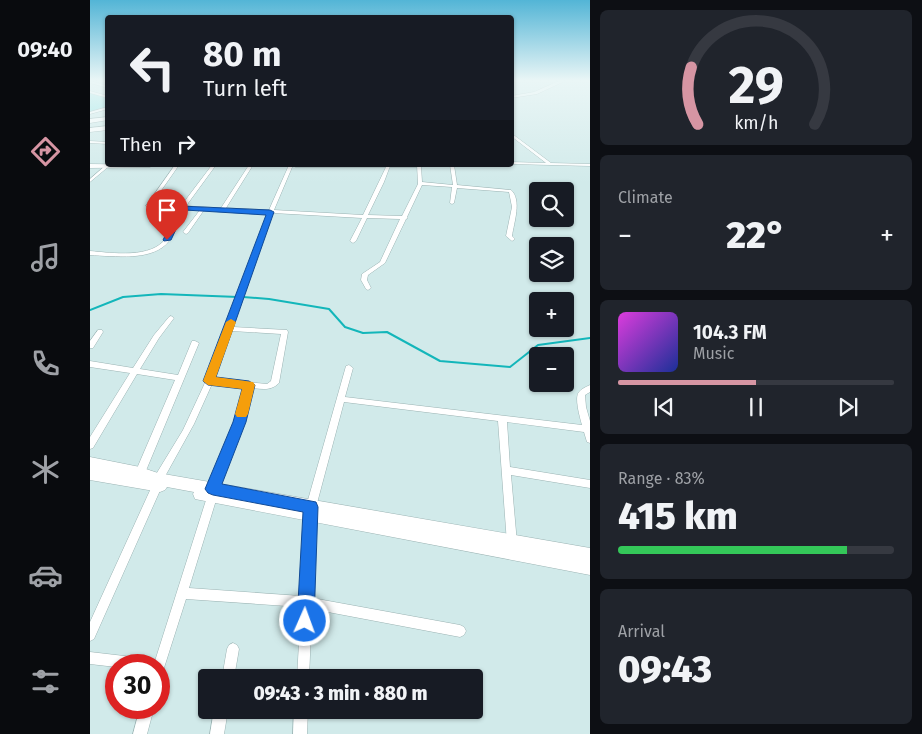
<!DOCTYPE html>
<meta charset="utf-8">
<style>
:root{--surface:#171b24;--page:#20242c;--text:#f1f3f6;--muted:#9ea1a6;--line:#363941;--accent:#d695a3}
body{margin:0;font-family:"Fira Sans",sans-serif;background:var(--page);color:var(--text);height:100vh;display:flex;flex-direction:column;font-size:19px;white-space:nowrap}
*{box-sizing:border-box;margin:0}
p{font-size:16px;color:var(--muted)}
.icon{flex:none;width:28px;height:28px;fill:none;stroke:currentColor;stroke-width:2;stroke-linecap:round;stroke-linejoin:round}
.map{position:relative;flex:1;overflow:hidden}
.details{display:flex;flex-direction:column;gap:10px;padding:10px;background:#0d0f14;width:332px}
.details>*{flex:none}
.hud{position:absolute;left:15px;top:15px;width:409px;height:152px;border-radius:5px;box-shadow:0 1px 4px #0004;background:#171b24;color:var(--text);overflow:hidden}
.tools{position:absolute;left:439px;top:182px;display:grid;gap:10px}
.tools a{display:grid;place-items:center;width:45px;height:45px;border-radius:5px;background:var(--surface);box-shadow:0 1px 4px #0004;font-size:25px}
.speed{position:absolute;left:15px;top:654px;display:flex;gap:10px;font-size:25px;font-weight:700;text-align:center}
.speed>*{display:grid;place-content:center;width:65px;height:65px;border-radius:50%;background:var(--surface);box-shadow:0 1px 4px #0004;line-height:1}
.speed .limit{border:8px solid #d22;background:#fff;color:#111}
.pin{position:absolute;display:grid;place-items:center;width:42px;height:42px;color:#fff;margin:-51px -21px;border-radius:50% 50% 50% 0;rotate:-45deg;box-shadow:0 0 5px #0007}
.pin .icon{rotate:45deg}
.me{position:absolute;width:55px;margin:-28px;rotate:2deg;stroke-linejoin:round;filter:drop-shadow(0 0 4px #0008)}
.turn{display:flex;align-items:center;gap:18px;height:105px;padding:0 15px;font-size:22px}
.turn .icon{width:65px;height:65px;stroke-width:2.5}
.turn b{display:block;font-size:35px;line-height:42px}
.then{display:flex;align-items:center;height:48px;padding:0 15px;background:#0003;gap:10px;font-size:19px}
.big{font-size:38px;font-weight:800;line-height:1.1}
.details .tile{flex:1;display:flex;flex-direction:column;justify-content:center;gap:8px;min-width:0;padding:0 18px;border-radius:8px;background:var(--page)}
.details .dial{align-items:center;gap:0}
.dial svg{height:130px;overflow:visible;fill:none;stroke:var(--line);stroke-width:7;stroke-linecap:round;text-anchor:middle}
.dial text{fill:var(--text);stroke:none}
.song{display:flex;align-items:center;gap:15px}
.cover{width:60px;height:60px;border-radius:8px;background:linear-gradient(135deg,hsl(300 70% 55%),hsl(230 70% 35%))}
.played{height:5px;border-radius:2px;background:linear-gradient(90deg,var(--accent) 50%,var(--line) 50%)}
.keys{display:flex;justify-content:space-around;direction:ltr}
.heat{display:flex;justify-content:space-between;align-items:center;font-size:28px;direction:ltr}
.charge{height:8px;border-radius:4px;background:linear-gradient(90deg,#34c759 83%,var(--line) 0)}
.trip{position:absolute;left:108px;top:669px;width:285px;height:50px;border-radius:5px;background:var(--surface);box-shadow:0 1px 4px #0004;font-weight:800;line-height:50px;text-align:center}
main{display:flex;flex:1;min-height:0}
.menu{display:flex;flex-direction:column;width:90px;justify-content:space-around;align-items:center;background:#090b0e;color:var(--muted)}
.menu .icon{width:35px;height:35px}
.menu .on{color:var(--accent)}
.menu b{font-size:22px;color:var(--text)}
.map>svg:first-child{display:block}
</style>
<main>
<nav class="menu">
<b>09:40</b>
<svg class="icon on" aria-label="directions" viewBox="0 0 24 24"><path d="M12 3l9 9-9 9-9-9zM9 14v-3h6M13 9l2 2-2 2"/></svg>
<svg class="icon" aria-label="music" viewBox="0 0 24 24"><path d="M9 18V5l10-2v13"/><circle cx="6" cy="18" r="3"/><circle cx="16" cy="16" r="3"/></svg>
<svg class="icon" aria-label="phone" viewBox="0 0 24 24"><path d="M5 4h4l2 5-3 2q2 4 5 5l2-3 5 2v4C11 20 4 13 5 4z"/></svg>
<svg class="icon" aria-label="climate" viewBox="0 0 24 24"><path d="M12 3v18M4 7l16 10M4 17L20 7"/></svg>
<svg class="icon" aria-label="car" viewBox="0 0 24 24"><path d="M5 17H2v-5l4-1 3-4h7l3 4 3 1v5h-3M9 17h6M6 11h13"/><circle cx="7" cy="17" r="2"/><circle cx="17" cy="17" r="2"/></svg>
<svg class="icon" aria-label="filters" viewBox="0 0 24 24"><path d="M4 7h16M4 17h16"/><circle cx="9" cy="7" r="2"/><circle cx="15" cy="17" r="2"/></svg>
</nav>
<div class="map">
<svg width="500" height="734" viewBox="0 0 500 734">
<rect width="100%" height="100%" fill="#d1eaea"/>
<!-- green -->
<path fill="#8ae4e5" d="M0 93 17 98V107L0 112Z"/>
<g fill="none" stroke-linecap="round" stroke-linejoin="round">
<!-- stream -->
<g stroke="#13b6ba" stroke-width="2">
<path d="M153 297 179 299 239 309 255 327 273 333 297 332 350 361 420 367 448 345 500 338"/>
<path d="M0 310 33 297 71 294 148 297"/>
</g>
<!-- street casing -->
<g stroke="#9bb3b3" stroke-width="1">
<g id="street">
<path d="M0 81 18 86V88L0 83Z"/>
<path d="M0 91 18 96V98L0 93Z"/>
<path d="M18 107V109L0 114V112Z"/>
<path d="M421 133 461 163 500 164V166L421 164V162L456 163 421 136Z"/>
<path d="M0 141 18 142V144L0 143Z"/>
<path d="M85 165H89L61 205 91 206 122 165H126L96 206 131 208 159 165H163L136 208 179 210 199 165H203L184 210 273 215 297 165 300 166 294 182 278 215 312 216 328 184 327 165H339L331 166 332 182 363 185 360 165H364L367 185 421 190C432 200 424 222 422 236L425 239 422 241 416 236 422 207 419 192 367 188 364 203 362 204 360 203 362 187 332 185 317 217 318 218 316 219 295 263 278 275 277 280 281 288 278 290 276 289 271 280 272 274 290 262 310 219 277 218 266 241 263 243 260 241 272 218 183 213 143 327 197 330 198 332 189 383C181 391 173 389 162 388L153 422 128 489 127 497 99 588 211 596 216 507 256 366 259 365 263 368 255 397 492 425C490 418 484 397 489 392 491 389 496 387 500 385V392L495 395 496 407 500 421V443L497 442 494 432 417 422 420 467 500 480V488L421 475 427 543 426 547 422 548 418 547 417 543 408 421 254 402 226 507 222 598 370 625 374 627 376 631 374 635 370 637 222 609 219 678H207L211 607 96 599 73 671 69 673V665H26V667L0 664V652L60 659 65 661 117 497 118 489 145 422 154 387 122 384 104 424 73 480 72 486 4 639 0 641V622L62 486 65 476 93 430 114 385 178 213 114 210 98 233 96 234 93 232 110 210 94 209C88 219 86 232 79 241 63 262 23 256 0 255V251C22 253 62 259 76 238 81 229 84 218 90 209L58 207 56 206ZM142 331 191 334 181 381 177 384 124 379Z"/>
<path d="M15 166 18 167 0 182V179Z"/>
<path d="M81 316 84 318 69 338 50 369 88 375 102 341H105L109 343 55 473 53 476 50 477 47 476 45 473 85 380 47 374 3 448 0 449V437L40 373 0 367V361L43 368 64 335 79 317Z"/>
<path d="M8 330H12L13 332 3 348H0V341Z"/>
<path d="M143 643 147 645 149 649 144 678H132L137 649 139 645Z"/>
<path d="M50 708H64L57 734H43Z"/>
<path d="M124 710H138L134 734H120Z"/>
<path d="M204 710H218L217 734H203Z"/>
</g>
</g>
<!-- secondary casing -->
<g stroke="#9bb3b3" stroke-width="1">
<g id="secondary">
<path d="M471 80H477L447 94 421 98V96L444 92Z"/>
<path d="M18 117V120L0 123V119Z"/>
<path d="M18 126V130L0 132V128Z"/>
<path d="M0 164 63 165 60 167 0 168Z"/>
<path d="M203 165H332L329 167H206Z"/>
<path d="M0 457 50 467 68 473 500 548V575L110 500 105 499 103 494 104 492 77 487 75 490 70 492 0 480Z"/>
</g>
</g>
<!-- street -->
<use href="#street" fill="#fff" fill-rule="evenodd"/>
<!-- secondary -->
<use href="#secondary" fill="#fff" fill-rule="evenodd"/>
</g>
<!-- sky -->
<linearGradient id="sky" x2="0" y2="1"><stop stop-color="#53b5d6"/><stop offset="0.44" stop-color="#eaf6f6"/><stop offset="1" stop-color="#eaf6f6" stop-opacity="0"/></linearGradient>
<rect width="500" height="183" fill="url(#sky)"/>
<!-- route -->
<path fill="#1a73e8" stroke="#114b97" d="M90 206 180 210 184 212 126 377 159 381 165 385 156 422 132 484 226 502 228 507 224 621 222 627 215 630 209 627 207 621 213 512 123 495 118 493 115 489 143 422 152 389 118 385 113 381 176 215 95 210 81 240 74 241 73 240Z"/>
<!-- slow -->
<path fill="#f59e0b" d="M141 319 146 322 126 377 163 382 165 385 158 414 156 417H147L145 414 152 389 118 385 113 381 136 322Z"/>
</svg>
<div class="tools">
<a><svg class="icon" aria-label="search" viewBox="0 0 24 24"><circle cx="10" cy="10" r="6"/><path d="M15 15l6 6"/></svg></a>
<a><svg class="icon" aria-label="layers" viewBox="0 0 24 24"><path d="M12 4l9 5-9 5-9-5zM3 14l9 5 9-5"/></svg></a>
<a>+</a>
<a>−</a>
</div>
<div class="speed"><div class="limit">30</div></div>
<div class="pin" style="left:77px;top:240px;background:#d93025"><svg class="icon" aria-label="arrive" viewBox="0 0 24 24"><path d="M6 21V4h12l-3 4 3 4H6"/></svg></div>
<svg class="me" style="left:215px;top:621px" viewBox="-20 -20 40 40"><circle r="17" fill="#1a73e8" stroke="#fff" stroke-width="3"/><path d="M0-11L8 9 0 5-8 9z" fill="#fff"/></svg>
<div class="trip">09:43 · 3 min · 880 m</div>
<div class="hud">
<div class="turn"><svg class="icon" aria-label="left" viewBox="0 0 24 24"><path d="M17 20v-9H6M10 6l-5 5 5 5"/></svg><div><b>80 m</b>Turn left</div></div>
<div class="then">Then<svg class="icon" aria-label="right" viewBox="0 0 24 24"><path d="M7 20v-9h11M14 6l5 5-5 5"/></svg></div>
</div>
</div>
<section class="details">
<div class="tile dial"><svg viewBox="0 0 100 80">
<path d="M14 69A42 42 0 1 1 86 69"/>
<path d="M14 69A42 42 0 0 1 10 34" stroke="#d695a3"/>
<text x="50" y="56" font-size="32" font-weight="700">29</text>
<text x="50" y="72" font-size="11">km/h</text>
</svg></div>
<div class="tile"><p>Climate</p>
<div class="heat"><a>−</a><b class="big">22°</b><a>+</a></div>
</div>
<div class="tile">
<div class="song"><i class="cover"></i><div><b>104.3 FM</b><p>Music</p></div></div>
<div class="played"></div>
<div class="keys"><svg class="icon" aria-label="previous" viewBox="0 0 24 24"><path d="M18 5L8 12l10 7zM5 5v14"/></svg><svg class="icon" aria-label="pause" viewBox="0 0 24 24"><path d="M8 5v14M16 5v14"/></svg><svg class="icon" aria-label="next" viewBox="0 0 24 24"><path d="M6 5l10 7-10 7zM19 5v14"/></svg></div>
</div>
<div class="tile"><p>Range · 83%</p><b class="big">415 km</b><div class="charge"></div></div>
<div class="tile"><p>Arrival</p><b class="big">09:43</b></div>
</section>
</main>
